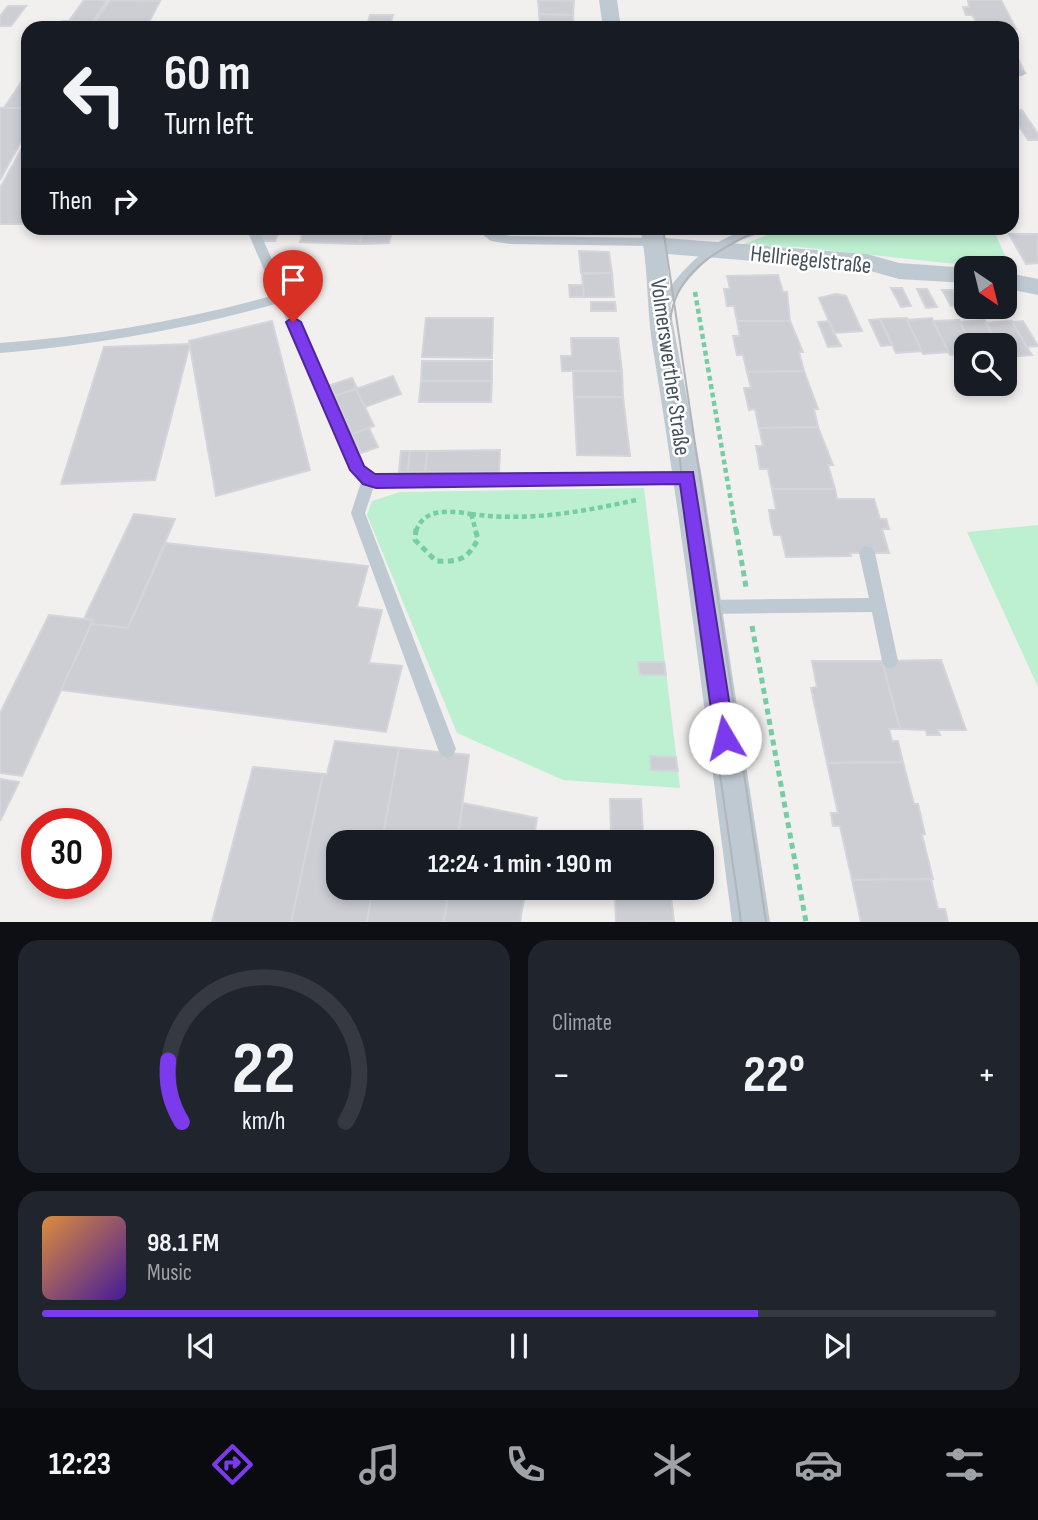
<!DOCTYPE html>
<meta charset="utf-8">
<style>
:root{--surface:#171b24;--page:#20242c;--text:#f1f3f6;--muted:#9ea1a6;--line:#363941;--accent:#7c3aed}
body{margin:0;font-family:"Sofia Sans Condensed",sans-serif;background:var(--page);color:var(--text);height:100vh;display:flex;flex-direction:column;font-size:26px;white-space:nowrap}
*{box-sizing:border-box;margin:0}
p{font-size:23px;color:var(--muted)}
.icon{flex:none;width:38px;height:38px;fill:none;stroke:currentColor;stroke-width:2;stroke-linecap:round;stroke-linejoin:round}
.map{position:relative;height:922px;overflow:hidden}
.details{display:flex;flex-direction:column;gap:18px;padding:18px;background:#0d0f14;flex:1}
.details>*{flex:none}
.top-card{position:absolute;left:21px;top:21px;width:998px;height:214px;border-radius:21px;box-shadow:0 4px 10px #0003;background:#171b24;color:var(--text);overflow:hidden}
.needle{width:46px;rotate:145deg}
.fabs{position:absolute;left:954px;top:256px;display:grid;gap:14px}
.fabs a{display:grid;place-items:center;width:63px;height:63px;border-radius:14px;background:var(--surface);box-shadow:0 4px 10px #0003;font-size:35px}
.speed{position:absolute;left:21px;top:808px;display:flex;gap:14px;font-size:35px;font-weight:700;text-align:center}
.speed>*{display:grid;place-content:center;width:91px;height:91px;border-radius:50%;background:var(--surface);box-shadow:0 4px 10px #0003;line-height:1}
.speed .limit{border:10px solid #d22;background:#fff;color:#111}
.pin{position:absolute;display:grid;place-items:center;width:60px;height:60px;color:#fff;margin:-72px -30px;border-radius:50% 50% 50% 0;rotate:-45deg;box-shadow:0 0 7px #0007}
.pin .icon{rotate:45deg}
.me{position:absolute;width:77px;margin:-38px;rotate:352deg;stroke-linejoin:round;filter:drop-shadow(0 0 5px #0008)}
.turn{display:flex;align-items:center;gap:24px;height:147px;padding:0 28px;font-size:32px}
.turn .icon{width:91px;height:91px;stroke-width:2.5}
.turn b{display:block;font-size:49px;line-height:60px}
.then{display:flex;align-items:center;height:66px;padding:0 28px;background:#0003;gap:14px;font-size:26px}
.big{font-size:52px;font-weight:700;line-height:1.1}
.details .tile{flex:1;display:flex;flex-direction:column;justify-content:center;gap:10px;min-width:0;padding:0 24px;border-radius:21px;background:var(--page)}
.details .dial{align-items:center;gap:0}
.dial svg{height:182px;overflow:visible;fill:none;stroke:var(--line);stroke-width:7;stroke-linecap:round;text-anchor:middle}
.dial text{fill:var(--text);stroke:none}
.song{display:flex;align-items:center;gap:21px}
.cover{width:84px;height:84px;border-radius:10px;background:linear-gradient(135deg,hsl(30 70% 55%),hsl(260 70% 35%))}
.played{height:7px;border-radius:4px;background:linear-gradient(90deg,var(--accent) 75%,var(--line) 75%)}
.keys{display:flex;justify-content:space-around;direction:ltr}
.heat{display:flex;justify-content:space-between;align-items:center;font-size:38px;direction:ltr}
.details .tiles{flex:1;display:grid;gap:18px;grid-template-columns:1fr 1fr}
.tile:last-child{grid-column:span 2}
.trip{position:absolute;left:326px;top:830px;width:388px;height:70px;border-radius:21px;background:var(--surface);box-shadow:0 4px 10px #0003;font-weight:700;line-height:70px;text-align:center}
.tab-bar{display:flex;height:112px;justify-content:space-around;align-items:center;background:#090b0e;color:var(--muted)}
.tab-bar .icon{width:49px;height:49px}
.tab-bar .current{color:var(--accent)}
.tab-bar b{font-size:32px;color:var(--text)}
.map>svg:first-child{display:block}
</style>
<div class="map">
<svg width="1038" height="922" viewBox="0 0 1038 922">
<rect width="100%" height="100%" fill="#f2efef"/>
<!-- green -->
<g fill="#bdefd1">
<path d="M798 228H993L1011 270 799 247 741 245 773 233Z"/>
<path d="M644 488 680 788 563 780 457 733 367 515 372 501 400 492Z"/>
<path d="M1038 525V687L967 532Z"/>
</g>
<!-- building -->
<g fill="#ccced4" stroke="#d3d5db" stroke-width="2">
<path d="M84 0H107L93 22 69 21Z"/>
<path d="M107 0 90 28H57L62 21 93 22Z"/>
<path d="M110 0 160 1 146 28H91Z"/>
<path d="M538 0 574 1 573 15 539 14Z"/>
<path d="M968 0H1001L1016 29 981 28 972 15H966L963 7H969Z"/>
<path d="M8 6H26L11 26H0V16Z"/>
<path d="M539 14 573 15 574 28H536V23H540Z"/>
<path d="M370 15H393L391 22H368Z"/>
<path d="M651 22H676L677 28H652Z"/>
<path d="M1012 53H1015L1024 71H1012Z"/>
<path d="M28 72V108H4Z"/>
<path d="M0 108H28V129L0 180Z"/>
<path d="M1022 110 1038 134V140H1028L1012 116V111Z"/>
<path d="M28 137V224H0V188Z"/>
<path d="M257 228H277L280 229 275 241H262Z"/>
<path d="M304 228H364L360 244 300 242Z"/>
<path d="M362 234 391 235 389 243 360 244Z"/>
<path d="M1009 234H1038V263L1026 264Z"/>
<path d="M579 251 609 252 612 273H581Z"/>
<path d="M612 273 614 297H584L582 274Z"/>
<path d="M778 275 783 292H787L790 321H737L734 306H727L724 289H730L727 276Z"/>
<path d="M569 285H583L584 297H570Z"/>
<path d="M891 288H902L911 306 901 307Z"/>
<path d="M917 289H927L937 307 926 308Z"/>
<path d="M942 290H953L961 305 951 306Z"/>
<path d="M836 294 846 296 862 331 834 333 819 298Z"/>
<path d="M591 302H615L616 311H591Z"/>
<path d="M426 318H493L492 358 422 357Z"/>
<path d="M907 318 922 351 896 353 880 319Z"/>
<path d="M932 318 933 321 949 352 923 354 907 320Z"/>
<path d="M880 319 892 345 881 346 869 320Z"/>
<path d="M959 320 972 345H966V353L950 355 933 321Z"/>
<path d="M985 320 986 323 998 345H972L960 322Z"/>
<path d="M272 321 310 470 216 496 189 341Z"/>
<path d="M737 321H790L803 352H799L804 371 747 372 743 355H737L733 336H740Z"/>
<path d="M829 321 834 333 841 346 828 347 818 322Z"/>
<path d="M1012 321 1027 347 1032 355 1004 357V345H998L986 323Z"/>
<path d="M1023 321 1038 346 1027 347 1012 322Z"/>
<path d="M571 338H618L622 371H562L561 356H572Z"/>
<path d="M190 344 155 480 61 484 104 347Z"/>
<path d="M422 361H492V381H421Z"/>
<path d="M573 371H622L623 397H574Z"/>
<path d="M804 371 818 409H814L818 427 759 428 755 409 749 410 744 388H751L747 372Z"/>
<path d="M393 376 401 394 365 407 356 389Z"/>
<path d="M352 378 357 388 335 396 330 385Z"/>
<path d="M421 381H492L491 402H419Z"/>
<path d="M356 389 374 426 352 434 335 396Z"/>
<path d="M574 397H623L630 456 577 455Z"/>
<path d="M818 427 833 465H828L835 489H772L768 469H760L758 457 756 446H763L759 428Z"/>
<path d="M369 428 378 447 361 453 352 434Z"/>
<path d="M500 450 499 472H425L427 451Z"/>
<path d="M401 451H410L408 472H399Z"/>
<path d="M410 451H427L425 472H408Z"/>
<path d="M772 489H835L837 499H874L880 519H886L889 529H882L889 553H850L851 556 786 557 781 535H774L771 523 769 510H776Z"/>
<path d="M134 514 175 519 128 628 91 624 93 620 84 619Z"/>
<path d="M166 543 368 566 357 607 382 610 369 663 402 666 386 732 61 690 91 624 128 628Z"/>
<path d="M49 615 93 620 22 776 0 773V713Z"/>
<path d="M941 660 966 730H938L940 735H927L926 730 900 729 882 661Z"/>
<path d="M812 661H882L900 729H889L892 741H898L903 762 827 763 811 688 817 687Z"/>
<path d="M638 662H664L666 675H640Z"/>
<path d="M335 741 399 748 382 842H338V887H373L367 922H291L323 774H327Z"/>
<path d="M399 748 469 755 457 842H382Z"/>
<path d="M650 756 676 757 678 771 651 770Z"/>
<path d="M903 762 914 804H918L925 834 922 835 933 879 852 880 840 826H833L831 813H838L827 763Z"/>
<path d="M253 767 323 774 291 922H212Z"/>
<path d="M0 779 19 782 0 821Z"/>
<path d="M610 799H641L643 833H611Z"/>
<path d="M463 803 537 818 533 842H457Z"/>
<path d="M610 833H658L659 842H611Z"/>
<path d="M931 879 938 909H945L948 922H861L852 880Z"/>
<path d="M373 887H449L444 922H367Z"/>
<path d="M449 887H526L520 922H444Z"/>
<path d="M600 887H663L664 897H671L674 921 616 922 615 897H600Z"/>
</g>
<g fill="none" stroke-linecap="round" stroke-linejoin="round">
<!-- path-far1 -->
<g stroke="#75cda3" stroke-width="4.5" stroke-dasharray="5 3.5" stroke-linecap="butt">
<path d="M695 292 736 531"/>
<path d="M471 514C526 522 582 512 636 500"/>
<path d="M471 514 476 531"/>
<path d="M416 531C424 507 452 511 471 514"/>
</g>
<!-- path -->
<g stroke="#75cda3" stroke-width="5" stroke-dasharray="6 4.5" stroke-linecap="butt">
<path d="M416 529 415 540 436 561C459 562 467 560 478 539L475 529"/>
<path d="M736 529 746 587"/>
<path d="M752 626 806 922"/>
</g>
<!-- lane -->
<g fill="#bfc9d1" fill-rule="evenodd">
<path d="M1012 70H1022L1027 73 1022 76H1012Z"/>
<path d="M246 228H258L363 466 378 475 688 471 693 473 695 477 693 481 688 483 374 486 365 513 456 749 453 755 447 758 441 755 438 749 351 513 362 479 351 470 279 303C187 329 95 345 0 353V343C94 336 185 320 275 295Z"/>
<path d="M474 228C487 228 496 234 510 236L654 238 660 242 654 246 510 244 491 241Z"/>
<path d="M751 228H768C759 235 744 238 733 243 703 259 682 284 665 313H657L655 310C678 271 707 241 751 228Z"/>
<path d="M867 546 872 548 875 553 898 661 896 666 890 669 884 666 882 661 872 612 706 614 700 612 698 607 700 602 706 600 869 598 859 553 862 548Z"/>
</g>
<!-- street -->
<g fill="#bfc9d1" fill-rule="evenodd">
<path d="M599 0H617L621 28H603Z"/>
<path d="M640 228H662L665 238 867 254 899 263 969 268H966V283L899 279 867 270 667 254 671 314 702 477 770 922H732C707 730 684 539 653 349 646 309 649 267 640 228Z"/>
<path d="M1004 272 1038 279V295L1004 288Z"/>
</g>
<!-- tram -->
<g stroke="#b1b4b9" stroke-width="2">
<path d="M663 228 766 922"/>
<path d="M741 922C719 761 692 600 678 438 674 396 662 347 673 306 685 264 727 246 762 228"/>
</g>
</g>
<!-- route -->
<path fill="#7c3aed" stroke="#51269a" stroke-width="2" d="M293 317 301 322 364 466 375 474 693 472 735 738 732 745 725 748 718 745 715 738 680 484 376 488 363 484 350 470 286 322Z"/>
<g text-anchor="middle" stroke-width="5" stroke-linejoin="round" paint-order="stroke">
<!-- street labels -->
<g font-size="23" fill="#47525d" stroke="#fff">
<text transform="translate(811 259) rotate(6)" y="8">Hellriegelstraße</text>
<text transform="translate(671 367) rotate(82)" y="8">Volmerswerther Straße</text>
</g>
</g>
</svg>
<div class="fabs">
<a><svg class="needle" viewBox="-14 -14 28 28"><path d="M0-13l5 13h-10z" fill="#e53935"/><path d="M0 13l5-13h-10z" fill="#9ea1a6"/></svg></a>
<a><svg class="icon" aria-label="search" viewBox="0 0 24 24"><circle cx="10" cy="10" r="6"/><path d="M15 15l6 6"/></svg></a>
</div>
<div class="speed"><div class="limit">30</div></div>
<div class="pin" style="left:293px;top:322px;background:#d93025"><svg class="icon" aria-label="arrive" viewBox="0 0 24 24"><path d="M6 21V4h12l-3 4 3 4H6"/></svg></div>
<svg class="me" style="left:725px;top:738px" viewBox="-20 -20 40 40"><circle r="19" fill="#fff"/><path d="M0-13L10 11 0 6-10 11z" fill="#7c3aed"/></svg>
<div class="trip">12:24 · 1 min · 190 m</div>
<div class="top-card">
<div class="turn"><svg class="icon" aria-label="left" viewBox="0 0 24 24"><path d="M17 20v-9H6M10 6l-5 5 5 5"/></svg><div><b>60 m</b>Turn left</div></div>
<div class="then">Then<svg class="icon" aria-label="right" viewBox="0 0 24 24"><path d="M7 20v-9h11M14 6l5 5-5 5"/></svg></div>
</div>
</div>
<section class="details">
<div class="tiles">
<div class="tile dial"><svg viewBox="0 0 100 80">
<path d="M14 69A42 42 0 1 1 86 69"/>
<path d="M14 69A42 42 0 0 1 8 42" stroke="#7c3aed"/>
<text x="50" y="56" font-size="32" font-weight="700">22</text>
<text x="50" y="72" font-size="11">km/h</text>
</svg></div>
<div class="tile"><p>Climate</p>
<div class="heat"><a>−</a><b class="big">22°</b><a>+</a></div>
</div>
<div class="tile">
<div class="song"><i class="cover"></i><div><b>98.1 FM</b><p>Music</p></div></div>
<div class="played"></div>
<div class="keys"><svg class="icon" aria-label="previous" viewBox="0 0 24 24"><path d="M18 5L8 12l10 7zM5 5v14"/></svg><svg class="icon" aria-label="pause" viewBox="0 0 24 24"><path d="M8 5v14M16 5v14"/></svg><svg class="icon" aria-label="next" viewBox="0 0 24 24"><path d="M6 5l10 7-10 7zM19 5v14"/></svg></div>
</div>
</div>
</section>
<nav class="tab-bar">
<b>12:23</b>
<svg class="icon current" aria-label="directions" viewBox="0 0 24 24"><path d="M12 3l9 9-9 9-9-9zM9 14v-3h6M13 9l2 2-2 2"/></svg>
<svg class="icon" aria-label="music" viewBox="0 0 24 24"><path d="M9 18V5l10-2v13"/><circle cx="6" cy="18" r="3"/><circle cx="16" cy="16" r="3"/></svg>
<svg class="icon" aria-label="phone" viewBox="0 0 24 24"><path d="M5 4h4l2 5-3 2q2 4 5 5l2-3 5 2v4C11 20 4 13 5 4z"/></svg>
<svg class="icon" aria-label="climate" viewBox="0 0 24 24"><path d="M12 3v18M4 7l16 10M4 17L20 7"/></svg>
<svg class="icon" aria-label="car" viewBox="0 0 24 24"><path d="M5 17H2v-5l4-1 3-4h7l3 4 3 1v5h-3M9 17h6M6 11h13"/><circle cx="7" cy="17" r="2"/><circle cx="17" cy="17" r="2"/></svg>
<svg class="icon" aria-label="filters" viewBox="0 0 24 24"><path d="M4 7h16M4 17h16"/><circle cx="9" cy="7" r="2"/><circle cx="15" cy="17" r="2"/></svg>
</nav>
